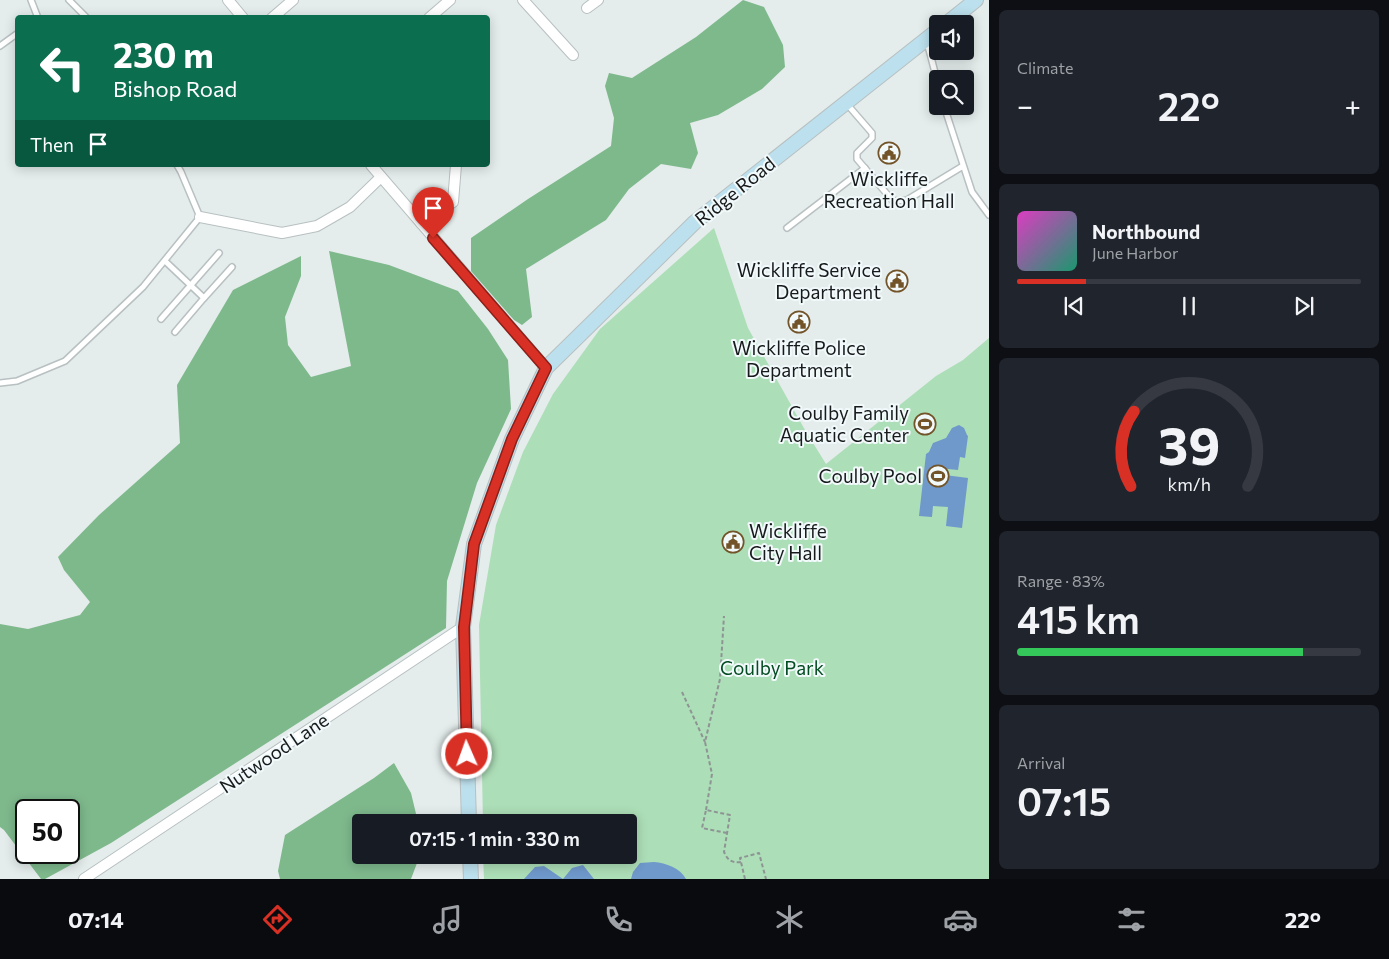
<!DOCTYPE html>
<meta charset="utf-8">
<style>
:root{--surface:#171b24;--page:#20242c;--text:#f1f3f6;--muted:#9ea1a6;--line:#363941;--accent:#d93025}
body{margin:0;font-family:Commissioner,sans-serif;background:var(--page);color:var(--text);height:100vh;display:flex;flex-direction:column;font-size:19px;white-space:nowrap}
*{box-sizing:border-box;margin:0}
p{font-size:16px;color:var(--muted)}
.icon{flex:none;width:28px;height:28px;fill:none;stroke:currentColor;stroke-width:2;stroke-linecap:round;stroke-linejoin:round}
.map{position:relative;flex:1;overflow:hidden}
.panel{display:flex;flex-direction:column;gap:10px;padding:10px;background:#0d0f14;width:400px}
.panel>*{flex:none}
.banner{position:absolute;left:15px;top:15px;width:475px;height:152px;border-radius:5px;box-shadow:0 2px 12px #0003;background:#0b6e4f;color:#fff;overflow:hidden}
.tools{position:absolute;left:929px;top:15px;display:grid;gap:10px}
.tools a{display:grid;place-items:center;width:45px;height:45px;border-radius:5px;background:var(--surface);box-shadow:0 2px 12px #0003;font-size:25px}
.speed{position:absolute;left:15px;top:799px;display:flex;gap:10px;font-size:25px;font-weight:700;text-align:center}
.speed>*{display:grid;place-content:center;width:65px;height:65px;border-radius:50%;background:var(--surface);box-shadow:0 2px 12px #0003;line-height:1}
.speed .limit{border:2px solid #111;border-radius:8px;background:#fff;color:#111}
.pin{position:absolute;display:grid;place-items:center;width:42px;height:42px;color:#fff;margin:-51px -21px;border-radius:50% 50% 50% 0;rotate:-45deg;box-shadow:0 0 5px #0007}
.pin .icon{rotate:45deg}
.me{position:absolute;width:55px;margin:-28px;rotate:358deg;stroke-linejoin:round;filter:drop-shadow(0 0 4px #0008)}
.turn{display:flex;align-items:center;gap:18px;height:105px;padding:0 15px;font-size:22px}
.turn .icon{width:65px;height:65px;stroke-width:2.5}
.turn b{display:block;font-size:35px;line-height:42px}
.then{display:flex;align-items:center;height:48px;padding:0 15px;background:#0003;gap:10px;font-size:19px}
.big{font-size:38px;font-weight:600;line-height:1.1}
.panel .tile{flex:1;display:flex;flex-direction:column;justify-content:center;gap:8px;min-width:0;padding:0 18px;border-radius:8px;background:var(--page)}
.panel .dial{align-items:center;gap:0}
.dial svg{height:130px;overflow:visible;fill:none;stroke:var(--line);stroke-width:7;stroke-linecap:round;text-anchor:middle}
.dial text{fill:var(--text);stroke:none}
.song{display:flex;align-items:center;gap:15px}
.cover{width:60px;height:60px;border-radius:8px;background:linear-gradient(135deg,hsl(310 70% 55%),hsl(160 70% 35%))}
.played{height:5px;border-radius:2px;background:linear-gradient(90deg,var(--accent) 20%,var(--line) 20%)}
.keys{display:flex;justify-content:space-around;direction:ltr}
.heat{display:flex;justify-content:space-between;align-items:center;font-size:28px;direction:ltr}
.charge{height:8px;border-radius:4px;background:linear-gradient(90deg,#34c759 83%,var(--line) 0)}
.trip{position:absolute;left:352px;top:814px;width:285px;height:50px;border-radius:5px;background:var(--surface);box-shadow:0 2px 12px #0003;font-weight:600;line-height:50px;text-align:center}
.tab-bar{display:flex;height:80px;justify-content:space-around;align-items:center;background:#090b0e;color:var(--muted)}
.tab-bar .icon{width:35px;height:35px}
.tab-bar .active{color:var(--accent)}
.tab-bar b{font-size:22px;color:var(--text)}
main{display:flex;flex:1;min-height:0}
.map>svg:first-child{display:block}
</style>
<main>
<div class="map">
<svg width="989" height="879" viewBox="0 0 989 879">
<rect width="100%" height="100%" fill="#e4ecec"/>
<!-- green -->
<path fill="#acdeb7" d="M714 228 748 328 805 430 826 464 936 376 963 360 989 338V879H484L483 855H629V822H483L479 625 496 525 523 452 553 394 600 329Z"/>
<!-- forest -->
<g fill="#7eb98c" fill-rule="evenodd">
<path d="M743 0 764 7 783 45 785 67 762 89 718 115 690 123 698 153 691 169 661 164 629 189 606 220 526 269 532 317 522 325 514 320 471 271V238L528 199 611 146 614 118 605 86 609 73 632 78 696 37Z"/>
<path d="M329 251 389 265 458 291 488 329 508 360 511 409 477 483 447 581 446 628 111 843 45 879H41L4 830 0 827V624L28 629 80 615 90 602 64 570 58 557 99 515 180 443 177 385 233 290 301 256V276L285 317 288 345 311 377 351 366ZM26 810H69V852H26Z"/>
<path d="M394 763 411 793 418 822H361V855H420L411 879H280L278 871 285 835 374 778Z"/>
</g>
<!-- water -->
<g fill="#6f98cb">
<path d="M959 425 964 428 967 435 968 436 965 458 960 457 958 470 938 468 937 474 968 478 962 528 946 526 948 507 933 506 932 517 919 516 926 454 929 452 933 443 946 438 952 428Z"/>
<path d="M654 862C666 863 680 868 686 879H631L633 872 640 863Z"/>
<path d="M583 865 594 879H524L535 867 544 866 563 879 572 868Z"/>
</g>
<g fill="none" stroke-linecap="round" stroke-linejoin="round">
<!-- lane casing -->
<g stroke="#b8c0c1" stroke-width="8">
<g id="lane">
<path d="M31 0 38 18"/>
<path d="M69 0 87 18"/>
<path d="M927 42 938 84"/>
<path d="M0 46 18 33"/>
<path d="M846 103 872 133V138L857 153V159L893 201 907 200 963 166"/>
<path d="M944 106 972 192 989 215"/>
<path d="M787 228 865 168"/>
<path d="M165 261 204 298 175 332"/>
<path d="M204 298 232 267"/>
<path d="M161 319 219 253"/>
<path d="M0 383 17 381 65 361 143 287 200 217 181 172 177 165"/>
</g>
</g>
<!-- street casing -->
<g stroke="#b8c0c1" stroke-width="12">
<g id="street">
<path d="M228 0 243 18"/>
<path d="M523 0 573 55"/>
<path d="M587 8 598 0"/>
<path d="M272 18 293 0"/>
<path d="M429 18 450 0"/>
<path d="M371 165 546 368"/>
<path d="M200 217 282 233 317 226 350 207 381 177"/>
<path d="M421 223 453 202 456 165"/>
<path d="M84 879 463 627"/>
</g>
</g>
<!-- secondary casing -->
<g stroke="#b8c0c1" stroke-width="16">
<g id="secondary">
<path d="M946 24 976 0"/>
<path d="M469 822 463 627 474 544 512 439 546 368 695 222 938 30"/>
<path d="M470 855 471 879"/>
</g>
</g>
<!-- path -->
<g stroke="#8e9494" stroke-width="2" stroke-dasharray="4 2.5" stroke-linecap="butt">
<path d="M682 692 705 742"/>
<path d="M706 810 712 774 705 742 720 679 724 616"/>
<path d="M727 833 702 828 706 810 730 815 724 852C728 861 732 863 741 862"/>
<path d="M745 879 740 858 759 853 766 879"/>
</g>
<!-- lane -->
<use href="#lane" stroke="#fff" stroke-width="5"/>
<!-- street -->
<use href="#street" stroke="#fff" stroke-width="10"/>
<!-- secondary -->
<use href="#secondary" stroke="#bce0ed" stroke-width="14"/>
</g>
<g fill="none" stroke-linecap="round" stroke-linejoin="round">
<!-- route casing -->
<g stroke="#8d1f18" stroke-width="12">
<path id="route" d="M433 238 546 368 512 439 474 544 464 627 467 754"/>
</g>
<!-- route -->
<use href="#route" stroke="#d93025" stroke-width="9"/>
</g>
<!-- icons -->
<defs>
<g id="civic-ring" transform="scale(1.125)"><circle r="9.5" fill="#f1f9fa" stroke="#735429" stroke-width="1.5"/><path d="M-.6-6.5H3V-4.5H.6V-3L4-1V1h2V6H-6V1h2V-1L-.6-3ZM-1.2 2.5V6h2.4V2.5Z" fill="#735429"/></g>
<g id="stadium-ring" transform="scale(1.125)"><circle r="9.5" fill="#f1f9fa" stroke="#735429" stroke-width="1.5"/><path d="M0-5a6.5 5 0 1 0 0 10a6.5 5 0 1 0 0-10ZM-3.5-1.8h7v3.6h-7Z" fill="#735429"/></g>
</defs>
<g fill-rule="evenodd">
<use href="#civic-ring" x="889" y="153"/>
<use href="#civic-ring" x="897" y="281"/>
<use href="#civic-ring" x="799" y="322"/>
<use href="#stadium-ring" x="925" y="424"/>
<use href="#stadium-ring" x="938" y="476"/>
<use href="#civic-ring" x="733" y="542"/>
</g>
<g text-anchor="middle" stroke-width="4" stroke-linejoin="round" paint-order="stroke">
<!-- poi labels -->
<g font-size="19" fill="#171a1a" stroke="#f1f9fa" text-anchor="end">
<text x="889" y="186" text-anchor="middle">Wickliffe<tspan x="889" dy="22">Recreation Hall</tspan></text>
<text x="881" y="277">Wickliffe Service<tspan x="881" dy="22">Department</tspan></text>
<text x="799" y="355" text-anchor="middle">Wickliffe Police<tspan x="799" dy="22">Department</tspan></text>
<text x="909" y="420">Coulby Family<tspan x="909" dy="22">Aquatic Center</tspan></text>
<text x="922" y="483">Coulby Pool</text>
<text x="749" y="538" text-anchor="start">Wickliffe<tspan x="749" dy="22">City Hall</tspan></text>
</g>
<!-- street labels -->
<g font-size="19" fill="#171a1a" stroke="#f1f9fa">
<text transform="translate(735 191) rotate(-39)" y="7">Ridge Road</text>
<text transform="translate(274 753) rotate(-34)" y="7">Nutwood Lane</text>
</g>
<!-- park labels -->
<g font-size="19" fill="#044c22" stroke="#f1f9fa">
<text x="772" y="675">Coulby Park</text>
</g>
</g>
</svg>
<div class="tools">
<a><svg class="icon" aria-label="sound" viewBox="0 0 24 24"><path d="M4 9h4l5-4v14l-5-4H4zM17 9q2 3 0 6"/></svg></a>
<a><svg class="icon" aria-label="search" viewBox="0 0 24 24"><circle cx="10" cy="10" r="6"/><path d="M15 15l6 6"/></svg></a>
</div>
<div class="speed"><div class="limit">50</div></div>
<div class="pin" style="left:433px;top:238px;background:#d93025"><svg class="icon" aria-label="arrive" viewBox="0 0 24 24"><path d="M6 21V4h12l-3 4 3 4H6"/></svg></div>
<svg class="me" style="left:467px;top:754px" viewBox="-20 -20 40 40"><circle r="17" fill="#d93025" stroke="#fff" stroke-width="3"/><path d="M0-11L8 9 0 5-8 9z" fill="#fff"/></svg>
<div class="trip">07:15 · 1 min · 330 m</div>
<div class="banner">
<div class="turn"><svg class="icon" aria-label="left" viewBox="0 0 24 24"><path d="M17 20v-9H6M10 6l-5 5 5 5"/></svg><div><b>230 m</b>Bishop Road</div></div>
<div class="then">Then<svg class="icon" aria-label="arrive" viewBox="0 0 24 24"><path d="M6 21V4h12l-3 4 3 4H6"/></svg></div>
</div>
</div>
<section class="panel">
<div class="tile"><p>Climate</p>
<div class="heat"><a>−</a><b class="big">22°</b><a>+</a></div>
</div>
<div class="tile">
<div class="song"><i class="cover"></i><div><b>Northbound</b><p>June Harbor</p></div></div>
<div class="played"></div>
<div class="keys"><svg class="icon" aria-label="previous" viewBox="0 0 24 24"><path d="M18 5L8 12l10 7zM5 5v14"/></svg><svg class="icon" aria-label="pause" viewBox="0 0 24 24"><path d="M8 5v14M16 5v14"/></svg><svg class="icon" aria-label="next" viewBox="0 0 24 24"><path d="M6 5l10 7-10 7zM19 5v14"/></svg></div>
</div>
<div class="tile dial"><svg viewBox="0 0 100 80">
<path d="M14 69A42 42 0 1 1 86 69"/>
<path d="M14 69A42 42 0 0 1 16 23" stroke="#d93025"/>
<text x="50" y="56" font-size="32" font-weight="700">39</text>
<text x="50" y="72" font-size="11">km/h</text>
</svg></div>
<div class="tile"><p>Range · 83%</p><b class="big">415 km</b><div class="charge"></div></div>
<div class="tile"><p>Arrival</p><b class="big">07:15</b></div>
</section>
</main>
<nav class="tab-bar">
<b>07:14</b>
<svg class="icon active" aria-label="directions" viewBox="0 0 24 24"><path d="M12 3l9 9-9 9-9-9zM9 14v-3h6M13 9l2 2-2 2"/></svg>
<svg class="icon" aria-label="music" viewBox="0 0 24 24"><path d="M9 18V5l10-2v13"/><circle cx="6" cy="18" r="3"/><circle cx="16" cy="16" r="3"/></svg>
<svg class="icon" aria-label="phone" viewBox="0 0 24 24"><path d="M5 4h4l2 5-3 2q2 4 5 5l2-3 5 2v4C11 20 4 13 5 4z"/></svg>
<svg class="icon" aria-label="climate" viewBox="0 0 24 24"><path d="M12 3v18M4 7l16 10M4 17L20 7"/></svg>
<svg class="icon" aria-label="car" viewBox="0 0 24 24"><path d="M5 17H2v-5l4-1 3-4h7l3 4 3 1v5h-3M9 17h6M6 11h13"/><circle cx="7" cy="17" r="2"/><circle cx="17" cy="17" r="2"/></svg>
<svg class="icon" aria-label="filters" viewBox="0 0 24 24"><path d="M4 7h16M4 17h16"/><circle cx="9" cy="7" r="2"/><circle cx="15" cy="17" r="2"/></svg>
<b>22°</b>
</nav>
